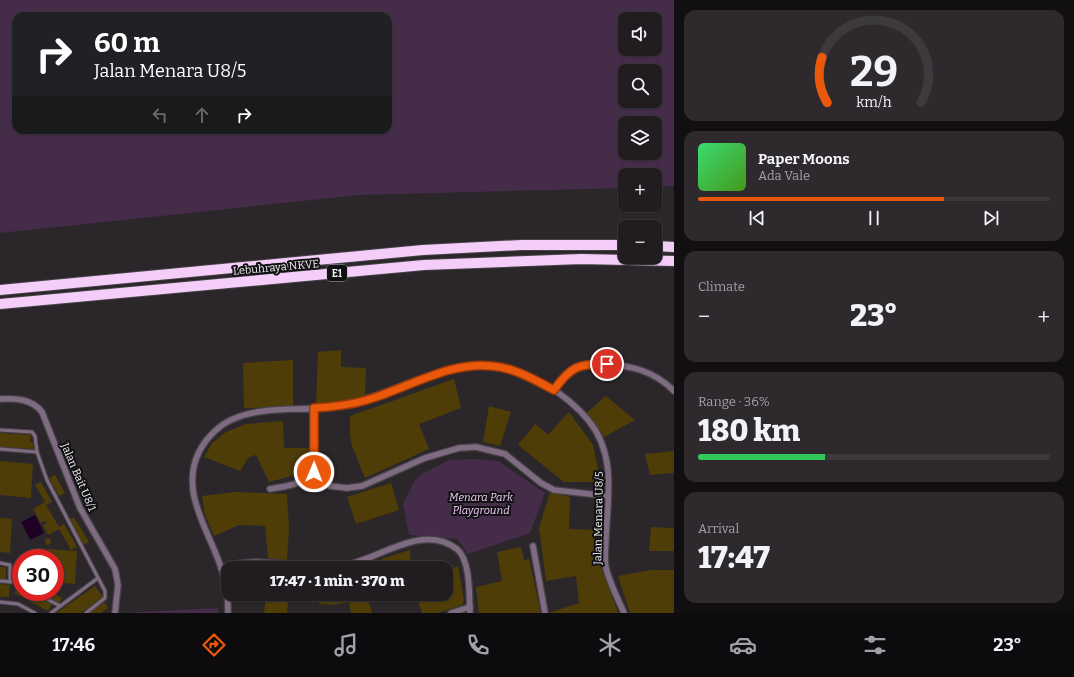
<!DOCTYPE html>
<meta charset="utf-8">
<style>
:root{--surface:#201c20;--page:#2d292d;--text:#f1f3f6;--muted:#a2a1a5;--line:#3d3a3e;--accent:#ea580c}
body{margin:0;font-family:Bitter,serif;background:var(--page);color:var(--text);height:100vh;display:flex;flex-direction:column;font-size:15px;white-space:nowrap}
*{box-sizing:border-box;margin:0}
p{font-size:13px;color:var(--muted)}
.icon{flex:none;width:22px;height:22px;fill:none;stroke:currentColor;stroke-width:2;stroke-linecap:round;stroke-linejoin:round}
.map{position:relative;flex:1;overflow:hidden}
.drawer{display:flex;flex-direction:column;gap:10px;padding:10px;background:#120f12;width:400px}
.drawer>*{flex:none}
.banner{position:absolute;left:12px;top:12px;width:380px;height:122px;border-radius:12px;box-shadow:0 1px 3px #0004,0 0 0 1px var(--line);background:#202124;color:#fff;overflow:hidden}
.fabs{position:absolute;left:618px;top:12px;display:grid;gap:8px}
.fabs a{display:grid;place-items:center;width:44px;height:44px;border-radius:8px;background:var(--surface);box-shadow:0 1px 3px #0004,0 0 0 1px var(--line);font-size:20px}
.speed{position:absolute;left:12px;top:549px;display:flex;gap:8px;font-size:20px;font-weight:700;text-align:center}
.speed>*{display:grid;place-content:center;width:52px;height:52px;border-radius:50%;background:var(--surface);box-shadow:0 1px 3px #0004,0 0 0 1px var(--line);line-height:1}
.speed .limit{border:6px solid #d22;background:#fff;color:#111}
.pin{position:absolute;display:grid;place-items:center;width:34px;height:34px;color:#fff;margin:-17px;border:2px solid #fff;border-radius:50%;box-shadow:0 1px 4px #0007}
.me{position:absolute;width:44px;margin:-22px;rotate:1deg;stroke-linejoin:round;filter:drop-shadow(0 0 3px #0008)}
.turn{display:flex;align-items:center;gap:14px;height:84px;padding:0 16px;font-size:18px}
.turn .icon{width:52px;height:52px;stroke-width:2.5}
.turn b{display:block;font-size:28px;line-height:34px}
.lanes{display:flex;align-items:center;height:38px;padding:0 16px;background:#0003;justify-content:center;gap:20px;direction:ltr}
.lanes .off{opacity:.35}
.big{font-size:30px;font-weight:800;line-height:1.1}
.drawer .widget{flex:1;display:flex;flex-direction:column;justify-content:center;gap:6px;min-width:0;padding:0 14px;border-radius:12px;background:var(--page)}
.drawer .dial{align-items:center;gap:0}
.dial svg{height:104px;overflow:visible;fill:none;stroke:var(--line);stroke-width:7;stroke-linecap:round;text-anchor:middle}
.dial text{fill:var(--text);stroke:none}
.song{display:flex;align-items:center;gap:12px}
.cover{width:48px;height:48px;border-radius:6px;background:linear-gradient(135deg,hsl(140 70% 55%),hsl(100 70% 35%))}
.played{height:4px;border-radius:2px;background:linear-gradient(90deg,var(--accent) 70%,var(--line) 70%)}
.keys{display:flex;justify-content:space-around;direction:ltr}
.heat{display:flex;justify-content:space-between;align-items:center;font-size:22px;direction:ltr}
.charge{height:6px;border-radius:3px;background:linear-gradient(90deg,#34c759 36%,var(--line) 0)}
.trip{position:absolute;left:221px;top:561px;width:232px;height:40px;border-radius:12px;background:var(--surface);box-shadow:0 1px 3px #0004,0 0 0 1px var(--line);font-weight:800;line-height:40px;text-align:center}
.tab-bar{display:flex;height:64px;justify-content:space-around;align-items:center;background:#0d0b0d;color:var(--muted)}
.tab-bar .icon{width:28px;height:28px}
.tab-bar .active{color:var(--accent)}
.tab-bar b{font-size:18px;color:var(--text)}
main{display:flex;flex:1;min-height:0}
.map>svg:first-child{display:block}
</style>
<main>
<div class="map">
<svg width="674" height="613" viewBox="0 0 674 613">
<rect width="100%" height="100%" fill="#2a262a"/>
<!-- green -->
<g fill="#452c49" fill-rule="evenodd">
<path d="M0 0H674V186L655 187V175H625V188L359 195 0 233ZM16 16H388V130H16ZM625 19H655V49H625ZM625 71H655V101H625ZM625 123H655V153H625Z"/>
<path d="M476 459 498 461 545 493 530 533 468 554 457 539 409 535 403 504 414 482 421 474 450 460Z"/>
<path d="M218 608V613H120Z"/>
</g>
<!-- water -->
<path fill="#1d0023" d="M35 515 44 533 30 540 21 522Z"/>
<!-- building -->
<g fill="#4f3d08">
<path d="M341 350V367L366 368 365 396 316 406 318 352Z"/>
<path d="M293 360V407L244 408 243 363Z"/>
<path d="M454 379 461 408 419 424 429 449 365 478 352 446 350 435V416Z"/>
<path d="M606 396 635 420 604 437 586 413Z"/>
<path d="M489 406 511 412 500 446 483 442Z"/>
<path d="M569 412 593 445 598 469 597 482H564L518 445 535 424 548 435Z"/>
<path d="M283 421 284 448H310L311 471 269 482 256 455 249 457 240 471 204 457 212 443 226 432 246 424Z"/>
<path d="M0 433 31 435 30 442H33V449L0 447Z"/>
<path d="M674 451V473L650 475 645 454Z"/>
<path d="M0 461 33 464 31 498 0 495Z"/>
<path d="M55 475 65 493 59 496 49 478Z"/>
<path d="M41 482 52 502 46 505 59 527 64 524 77 547 71 550 59 529 48 535 43 525 47 523 45 521 41 523 33 509 45 502 35 485Z"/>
<path d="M391 483 399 510 356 524 347 497Z"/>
<path d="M235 492 287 494 289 528 287 560 268 558 265 526 239 525 214 536 205 515 202 496Z"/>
<path d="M550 492 570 497 569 529 601 530 599 550 603 572 618 613H549L579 603 576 576 546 581 539 528Z"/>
<path d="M74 517 89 542 83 545 68 520Z"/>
<path d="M0 518 12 519 10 553 0 552Z"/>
<path d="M651 527 674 528V551H649Z"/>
<path d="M50 538 51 544 46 545 45 539Z"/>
<path d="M521 547 524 560 529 559 541 613H479L476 587 502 581 497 552Z"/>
<path d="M35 548 77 551 75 584 55 582V558H34Z"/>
<path d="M410 550 411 568H384L381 559Z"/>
<path d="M458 566 464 600 462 605 438 613H422L416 594H446V571Z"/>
<rect x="0" y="567" width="6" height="12"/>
<path d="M651 570H674V613H630L618 576Z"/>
<path d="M0 584 10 585 9 597H0Z"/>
<path d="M95 586 103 597 81 613H56Z"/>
<path d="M18 587 21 588V592H28L52 604 48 611 14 593Z"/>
<path d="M37 592H51L62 598 59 604Z"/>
<path d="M234 594H296L295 601H288L287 613H264L266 597 235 599Z"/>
<path d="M320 594H367L372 613H351L349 602 332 605 319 604Z"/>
<path d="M103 601 108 608 101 613H87Z"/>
</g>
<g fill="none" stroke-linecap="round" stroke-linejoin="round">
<!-- lane casing -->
<g stroke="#464246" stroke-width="5">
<g id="lane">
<path d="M0 430 32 432 35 436 37 452 47 480 105 591V598L86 613"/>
<path d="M0 449 37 452"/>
<path d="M0 563 10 565V582"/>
<path d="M0 581 15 582 21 585"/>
<path d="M34 592 60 606"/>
<path d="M0 602 18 604 35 613"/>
<path d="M51 613 98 578"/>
</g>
</g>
<!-- street casing -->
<g stroke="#464246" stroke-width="8">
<g id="street">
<path d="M554 390C560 382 566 373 575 368 584 363 595 364 605 364 633 366 654 371 674 391"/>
<path d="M0 399C16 398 32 399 42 412L80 508 115 569 118 585 115 613"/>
<path d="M313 409 315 472 321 481 330 486 347 488 362 486 425 458 459 448 476 447 505 454 541 483 554 490 608 496"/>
<path d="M270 489C289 486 299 485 315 472"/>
<path d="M533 546 545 613"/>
<path d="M221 568C254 554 304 570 341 566 378 561 421 522 457 549 471 561 469 596 470 613"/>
<path d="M228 613C228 602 228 592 225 581 216 539 177 496 199 452 206 438 219 425 233 419 267 404 308 413 344 405 390 396 448 359 494 366 529 371 566 393 589 421 616 455 608 496 606 536 606 547 604 558 606 568 610 584 618 599 624 613"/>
<path d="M451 613 470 607"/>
</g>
</g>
<!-- highway casing -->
<g stroke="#464246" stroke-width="12">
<g id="highway">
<path d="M655 246 674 247"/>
<path d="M0 290 423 250 521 245H625"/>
<path d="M0 304 424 265 581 259 674 261"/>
</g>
</g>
<!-- lane -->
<use href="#lane" stroke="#7e6b81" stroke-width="3"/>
<!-- street -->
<use href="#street" stroke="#7e6b81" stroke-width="5.5"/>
<!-- highway -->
<use href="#highway" stroke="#f4cef9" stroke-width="10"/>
</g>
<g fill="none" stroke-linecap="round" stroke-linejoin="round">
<!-- route casing -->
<g stroke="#983908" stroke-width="10">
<path id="route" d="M314 472V408C332 407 350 405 367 400 408 388 449 361 492 366 515 368 535 380 554 390 570 367 579 363 607 364"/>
</g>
<!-- route -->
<use href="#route" stroke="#ea580c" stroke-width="7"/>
</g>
<g text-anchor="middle" stroke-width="4" stroke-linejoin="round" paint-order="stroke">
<!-- shield labels -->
<rect fill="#111012" stroke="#aeacaf" stroke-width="1" x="327" y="265" width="20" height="16" rx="3"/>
<g font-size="10" font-weight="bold" fill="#f2eff2">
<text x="337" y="277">E1</text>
</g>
<!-- street labels -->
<g font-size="11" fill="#f2eff2" stroke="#111012">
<text transform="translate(276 267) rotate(-5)" y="4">Lebuhraya NKVE</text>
<text transform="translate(79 477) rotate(67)" y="4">Jalan Bait U8/1</text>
<text transform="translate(598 518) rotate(-89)" y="4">Jalan Menara U8/5</text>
</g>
<!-- park labels -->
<g font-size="11" font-style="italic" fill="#f3ccf8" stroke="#111012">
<text x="481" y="501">Menara Park<tspan x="481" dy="13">Playground</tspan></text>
</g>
</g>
</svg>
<div class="fabs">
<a><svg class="icon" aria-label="sound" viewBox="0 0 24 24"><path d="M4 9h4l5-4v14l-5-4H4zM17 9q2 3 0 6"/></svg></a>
<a><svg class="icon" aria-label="search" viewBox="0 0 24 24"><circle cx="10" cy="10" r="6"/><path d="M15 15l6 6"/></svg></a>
<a><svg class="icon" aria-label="layers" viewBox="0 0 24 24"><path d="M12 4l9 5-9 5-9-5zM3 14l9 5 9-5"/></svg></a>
<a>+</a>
<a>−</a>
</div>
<div class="speed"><div class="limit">30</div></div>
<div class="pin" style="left:607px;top:364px;background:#d93025"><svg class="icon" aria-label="arrive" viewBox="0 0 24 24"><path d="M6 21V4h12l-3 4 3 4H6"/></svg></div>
<svg class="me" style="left:314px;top:472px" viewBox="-20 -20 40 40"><circle r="17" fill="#ea580c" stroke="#fff" stroke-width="3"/><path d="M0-11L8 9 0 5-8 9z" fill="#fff"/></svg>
<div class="trip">17:47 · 1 min · 370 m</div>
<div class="banner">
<div class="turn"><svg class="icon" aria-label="right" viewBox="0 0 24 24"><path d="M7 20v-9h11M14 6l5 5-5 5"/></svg><div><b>60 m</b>Jalan Menara U8/5</div></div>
<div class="lanes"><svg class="icon off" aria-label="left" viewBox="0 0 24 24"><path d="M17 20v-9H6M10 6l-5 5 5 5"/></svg><svg class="icon off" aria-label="ahead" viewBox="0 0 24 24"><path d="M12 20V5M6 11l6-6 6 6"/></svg><svg class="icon" aria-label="right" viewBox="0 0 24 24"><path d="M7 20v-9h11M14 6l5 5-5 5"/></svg></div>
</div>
</div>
<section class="drawer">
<div class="widget dial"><svg viewBox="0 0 100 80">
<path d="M14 69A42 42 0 1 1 86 69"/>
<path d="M14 69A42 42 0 0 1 10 34" stroke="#ea580c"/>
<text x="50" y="56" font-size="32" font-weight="700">29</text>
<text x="50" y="72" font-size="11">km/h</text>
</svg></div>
<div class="widget">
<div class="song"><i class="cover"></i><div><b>Paper Moons</b><p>Ada Vale</p></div></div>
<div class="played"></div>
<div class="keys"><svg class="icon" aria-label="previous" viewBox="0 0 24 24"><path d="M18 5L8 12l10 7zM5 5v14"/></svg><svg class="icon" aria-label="pause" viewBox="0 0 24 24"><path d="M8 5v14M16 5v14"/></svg><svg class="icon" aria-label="next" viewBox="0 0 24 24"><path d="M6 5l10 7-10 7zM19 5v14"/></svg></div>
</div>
<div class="widget"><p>Climate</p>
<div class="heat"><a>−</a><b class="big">23°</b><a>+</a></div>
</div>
<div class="widget"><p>Range · 36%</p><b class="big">180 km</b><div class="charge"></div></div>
<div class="widget"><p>Arrival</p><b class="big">17:47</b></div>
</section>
</main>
<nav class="tab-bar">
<b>17:46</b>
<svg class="icon active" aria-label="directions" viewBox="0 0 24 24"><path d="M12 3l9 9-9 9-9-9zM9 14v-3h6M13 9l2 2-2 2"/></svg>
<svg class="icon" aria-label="music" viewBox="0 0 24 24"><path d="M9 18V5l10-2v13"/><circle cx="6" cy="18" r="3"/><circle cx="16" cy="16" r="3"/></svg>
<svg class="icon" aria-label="phone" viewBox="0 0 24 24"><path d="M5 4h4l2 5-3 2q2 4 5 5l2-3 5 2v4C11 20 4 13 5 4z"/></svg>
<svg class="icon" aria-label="climate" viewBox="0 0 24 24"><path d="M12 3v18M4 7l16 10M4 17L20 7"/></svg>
<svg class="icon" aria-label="car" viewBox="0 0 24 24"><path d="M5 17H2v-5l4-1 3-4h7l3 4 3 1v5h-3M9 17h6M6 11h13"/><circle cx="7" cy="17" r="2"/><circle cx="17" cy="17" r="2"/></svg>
<svg class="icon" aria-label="filters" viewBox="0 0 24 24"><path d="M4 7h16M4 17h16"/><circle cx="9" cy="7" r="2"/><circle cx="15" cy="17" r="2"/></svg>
<b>23°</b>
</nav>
